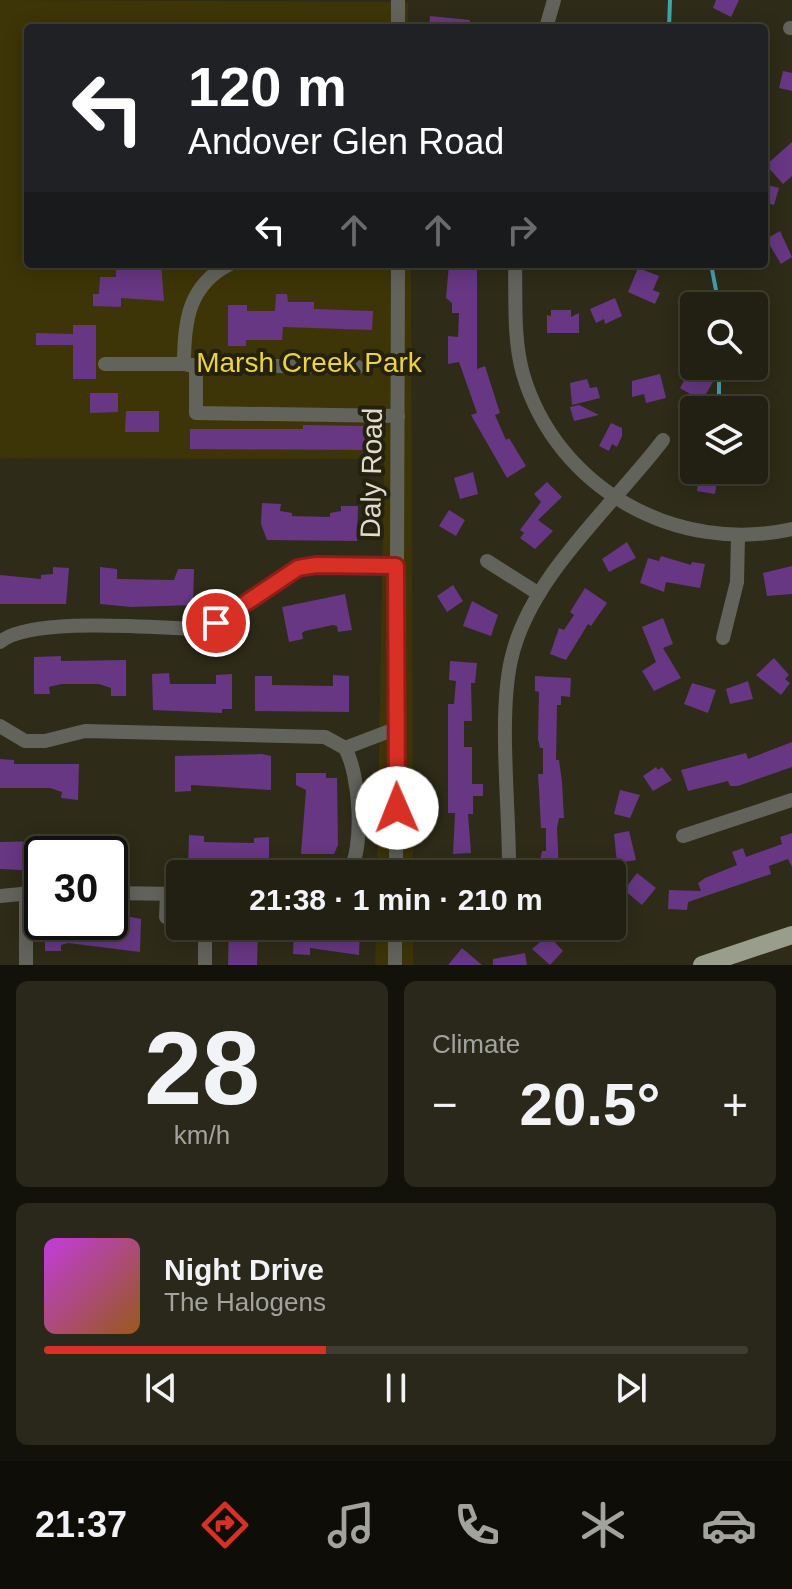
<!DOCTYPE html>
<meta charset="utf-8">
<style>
:root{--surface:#222012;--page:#2a281b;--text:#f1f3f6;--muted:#a2a39f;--line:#3f3e32;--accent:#d93025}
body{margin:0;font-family:Helvetica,sans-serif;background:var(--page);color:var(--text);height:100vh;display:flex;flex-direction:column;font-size:30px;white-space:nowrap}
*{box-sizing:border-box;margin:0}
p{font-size:26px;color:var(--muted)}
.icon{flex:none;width:44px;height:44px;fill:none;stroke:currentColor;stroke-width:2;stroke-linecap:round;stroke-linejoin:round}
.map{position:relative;height:965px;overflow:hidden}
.side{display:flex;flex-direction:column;gap:16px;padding:16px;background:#13120a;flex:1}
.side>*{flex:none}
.banner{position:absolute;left:24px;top:24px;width:744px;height:244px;border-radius:8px;box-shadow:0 4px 20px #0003,0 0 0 2px var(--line);background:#202124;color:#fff;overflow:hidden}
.fabs{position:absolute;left:680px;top:292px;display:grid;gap:16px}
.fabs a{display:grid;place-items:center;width:88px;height:88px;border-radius:8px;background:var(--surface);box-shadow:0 4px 20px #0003,0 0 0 2px var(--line);font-size:40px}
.speed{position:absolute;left:24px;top:836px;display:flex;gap:16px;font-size:40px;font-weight:700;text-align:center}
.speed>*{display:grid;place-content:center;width:104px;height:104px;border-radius:50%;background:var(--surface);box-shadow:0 4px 20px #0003,0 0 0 2px var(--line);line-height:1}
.speed .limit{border:4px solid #111;border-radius:12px;background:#fff;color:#111}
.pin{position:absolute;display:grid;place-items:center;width:68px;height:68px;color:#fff;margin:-34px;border:4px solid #fff;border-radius:50%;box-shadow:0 2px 8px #0007}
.me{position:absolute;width:88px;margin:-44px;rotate:359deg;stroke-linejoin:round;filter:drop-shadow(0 0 6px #0008)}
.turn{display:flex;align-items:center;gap:28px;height:168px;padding:0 32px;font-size:36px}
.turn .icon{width:104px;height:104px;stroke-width:2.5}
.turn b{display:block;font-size:56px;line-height:68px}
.lanes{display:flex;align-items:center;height:76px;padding:0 32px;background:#0003;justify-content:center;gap:40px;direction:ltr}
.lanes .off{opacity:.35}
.big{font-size:60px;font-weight:700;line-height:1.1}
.side .card{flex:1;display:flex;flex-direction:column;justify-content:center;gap:12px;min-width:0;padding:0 28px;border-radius:12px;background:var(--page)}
.side .dial{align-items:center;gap:0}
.dial b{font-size:104px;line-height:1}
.song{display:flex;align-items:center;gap:24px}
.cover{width:96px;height:96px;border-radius:12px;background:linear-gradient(135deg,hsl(290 70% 55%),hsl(30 70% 35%))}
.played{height:8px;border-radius:4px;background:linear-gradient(90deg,var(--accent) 40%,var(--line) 40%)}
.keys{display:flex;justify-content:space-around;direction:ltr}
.heat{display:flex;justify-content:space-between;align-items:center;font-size:44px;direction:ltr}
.side .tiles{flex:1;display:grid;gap:16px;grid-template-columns:1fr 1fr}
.card:last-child{grid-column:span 2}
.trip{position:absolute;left:166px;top:860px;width:460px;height:80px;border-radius:8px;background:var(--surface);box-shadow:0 4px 20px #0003,0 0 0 2px var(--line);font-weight:700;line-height:80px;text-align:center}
.tabs{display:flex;height:128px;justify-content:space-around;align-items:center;background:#0e0d07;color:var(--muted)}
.tabs .icon{width:56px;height:56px}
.tabs .active{color:var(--accent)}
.tabs b{font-size:36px;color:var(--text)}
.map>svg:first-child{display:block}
</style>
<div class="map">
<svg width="792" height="965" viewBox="0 0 792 965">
<rect width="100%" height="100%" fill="#2e2b18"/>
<!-- green -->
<g fill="#3d3507">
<path d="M0 0 408 2V28H28V264H411L413 874H377L384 459 0 458Z"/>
<path d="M376 926H413V965H375Z"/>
</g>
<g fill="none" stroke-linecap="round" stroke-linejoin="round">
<!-- stream -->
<g stroke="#43a4af" stroke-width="4">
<path d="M669 28 670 0"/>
<path d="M711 264 719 306"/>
<path d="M719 366V395"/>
</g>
</g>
<!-- building -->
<g fill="#673783">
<path d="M716 0H739L731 17 713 8Z"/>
<path d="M430 16 470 20 469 28H429Z"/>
<path d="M783 71 792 73V91L779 88Z"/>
<path d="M792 142V176L783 184 766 165Z"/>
<path d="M764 184 779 188 774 205 764 202Z"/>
<path d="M780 231 792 257 781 264 766 239Z"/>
<path d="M116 264H161L164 301 121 298V307L93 306V294H99L100 277H116Z"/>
<path d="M449 264H477V369L485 366 500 413 495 415 506 440 509 438 526 466 507 478 471 415 477 413 459 362 448 364V336L458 337 459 313H452V303L446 298Z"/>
<path d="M638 268 659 276 653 290 660 293 655 304 628 292Z"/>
<path d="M276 294H287L288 302H314V309L373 311 372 330 283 327 282 340H246V346H228V305H247V311H275Z"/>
<path d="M615 298 622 316 605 324 604 319 596 323 590 309Z"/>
<path d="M551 310H571V317L579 313V333H547V315L551 316Z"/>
<path d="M73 325H96V379H73V345H36V333L73 334Z"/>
<path d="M692 367 714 380 702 401 680 388Z"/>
<path d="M660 374 666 398 646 403 644 394 632 397V381Z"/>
<path d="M587 379 590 388 597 387 600 398 572 405 570 383Z"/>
<path d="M90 393H118V412L90 413Z"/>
<path d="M579 405 599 415 574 421 570 407Z"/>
<path d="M126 411H159V432H125Z"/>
<path d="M611 423 622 428V436L617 447 612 444 609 451 599 446Z"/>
<path d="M303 425 366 426V450L190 449V429H303Z"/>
<path d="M699 470H719L715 494 697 491Z"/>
<path d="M473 472 478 494 460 499 454 478Z"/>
<path d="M547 482 562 497 538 520 553 531 535 549 520 538 524 533 520 530 541 502 534 494Z"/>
<path d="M262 503 281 504 280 511 292 513V516L330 517V513L341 511V506H358L357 541 267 540 261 524Z"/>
<path d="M449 510 465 520 456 536 439 526Z"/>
<path d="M627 542 636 558 609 572 602 559Z"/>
<path d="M661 556 691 565 692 562 705 564 700 588 666 582 664 592 640 583 648 558 659 561Z"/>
<path d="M792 566V594L767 596 763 573Z"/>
<path d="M53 567 69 568 66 604H0V575L41 579V575L53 574Z"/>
<path d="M100 567 117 569V579L174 580 178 569H194L193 605 131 607 100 604Z"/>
<path d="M453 585 463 601 447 612 437 596Z"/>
<path d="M585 588 607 603 591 626 588 624 566 660 550 654 559 628 564 630 574 615 570 612Z"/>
<path d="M345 594 352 630 338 632 337 626 333 625 305 631 302 633 303 639 289 642 282 607Z"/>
<path d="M472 601 498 615 491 636 463 626Z"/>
<path d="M663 618 673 644 663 648 681 678 654 691 642 671 656 662 642 627Z"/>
<path d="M61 656V661L126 660V696H111V688L99 684H61L49 687 50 694H34V657Z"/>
<path d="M774 658 789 675 785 679 790 683 781 695 756 675Z"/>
<path d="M450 661 477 663 475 683H471L472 721H464V747H472V784H483V796H473V814H468L471 853 453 854 455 813H448V704H454L456 681 449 680Z"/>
<path d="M169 673 170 684H216V675L232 674V709H222V713L153 710 152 674Z"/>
<path d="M333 675 349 676V712L255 711V676H272V685L333 686Z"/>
<path d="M535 676 571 678 570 697 561 696V705H557L556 760H559L562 782 564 818H559L557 828 559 871 556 874H537L542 851H546V828H541L539 790 538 774H543V748H540L538 739 539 692 535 691Z"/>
<path d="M748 681 753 699 730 704 726 689Z"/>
<path d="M692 683 716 690 708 713 684 704Z"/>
<path d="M792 742V767L738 786H730L728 781 688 791 681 770 746 753 748 759Z"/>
<path d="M262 754 271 756V790L191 785V791L175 792V756Z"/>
<path d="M0 759 14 760V764H79L78 800 61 798 62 792 50 788H0Z"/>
<path d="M656 767 658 770 662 767 672 780 653 791 643 776Z"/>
<path d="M296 773H326V778H337L338 845 334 854H301L306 790 296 785Z"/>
<path d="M620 790 640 795 630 818 614 814Z"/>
<path d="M629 831 636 860 617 863 614 834Z"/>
<path d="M792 833V867L788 859 769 866 771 874 688 902 687 910 668 909 669 890 701 891 698 883 705 878 737 865 732 852 743 848 746 857 782 844 780 837Z"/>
<path d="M46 834H61V854H42V871L0 869V842L45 841Z"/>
<path d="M189 835 204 836V842L254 843V838L269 837V870L258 874 188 871Z"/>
<path d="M106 841V854H94V844Z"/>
<path d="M637 873 656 888 642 905 624 890Z"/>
<path d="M115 914 141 919 140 952 68 943 61 945V951H45V922H110V916Z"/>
<path d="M229 926H258L257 965H228Z"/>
<path d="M294 926H360L359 955 310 948V955L293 954Z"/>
<path d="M546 937 551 938 563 951 550 965 532 949Z"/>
<path d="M462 948 482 965H448Z"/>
<path d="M525 953 527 965H493V959Z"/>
</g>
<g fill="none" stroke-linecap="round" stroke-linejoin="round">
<!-- minor -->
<g stroke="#62645c" stroke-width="14">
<path d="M398 0V28"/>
<path d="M546 28 554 0"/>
<path d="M790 28H792"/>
<path d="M515 264C516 300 513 338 523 374 557 489 677 555 792 529"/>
<path d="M105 364H184C184 322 188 285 230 264"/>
<path d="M188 365 358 367"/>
<path d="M196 367V413L398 416"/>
<path d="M487 561 539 594"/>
<path d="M723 638 737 582 738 536"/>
<path d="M0 642C31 616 155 628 200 629 236 616 269 578 302 568 330 559 366 566 396 566"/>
<path d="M0 726 25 741H45L85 731 325 737 345 748C360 775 365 848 348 874"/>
<path d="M345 748 395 729"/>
<path d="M683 836 792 800"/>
<path d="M396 874 398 264"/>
<path d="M509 874C510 811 498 718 511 660 529 577 613 506 663 440"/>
<path d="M110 893 180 894"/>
<path d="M0 896 42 892"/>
<path d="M166 917 167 894"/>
<path d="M26 965V892"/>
<path d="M205 965V926"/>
<path d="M395 965V926"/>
</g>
<!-- major -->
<path stroke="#989e8b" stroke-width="18" d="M702 965 792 935"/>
</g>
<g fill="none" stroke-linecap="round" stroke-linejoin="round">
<!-- route casing -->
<g stroke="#8d1f18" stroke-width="20">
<path id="route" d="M216 623 298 568 316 565 396 566 397 808"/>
</g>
<!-- route -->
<use href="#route" stroke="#d93025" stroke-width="14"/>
</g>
<g text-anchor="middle" stroke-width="8" stroke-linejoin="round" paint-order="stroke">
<!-- park labels -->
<g font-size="28" fill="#ecd342" stroke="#25210f">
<text x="309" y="372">Marsh Creek Park</text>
</g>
<!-- street labels -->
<g font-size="28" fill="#dfddd1" stroke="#25210f">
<text transform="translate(371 473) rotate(-89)" y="10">Daly Road</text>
</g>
</g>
</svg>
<div class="fabs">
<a><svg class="icon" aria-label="search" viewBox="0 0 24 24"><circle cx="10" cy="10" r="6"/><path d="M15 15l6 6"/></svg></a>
<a><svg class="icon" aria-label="layers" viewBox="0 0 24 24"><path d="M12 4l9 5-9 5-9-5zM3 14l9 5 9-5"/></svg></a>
</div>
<div class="speed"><div class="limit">30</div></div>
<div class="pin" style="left:216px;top:623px;background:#d93025"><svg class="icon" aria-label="arrive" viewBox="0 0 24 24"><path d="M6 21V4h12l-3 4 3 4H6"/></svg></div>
<svg class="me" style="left:397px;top:808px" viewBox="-20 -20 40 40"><circle r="19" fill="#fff"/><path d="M0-13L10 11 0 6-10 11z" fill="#d93025"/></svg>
<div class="trip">21:38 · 1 min · 210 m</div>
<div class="banner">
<div class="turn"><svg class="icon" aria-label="left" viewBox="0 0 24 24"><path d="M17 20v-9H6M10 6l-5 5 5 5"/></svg><div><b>120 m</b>Andover Glen Road</div></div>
<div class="lanes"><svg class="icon" aria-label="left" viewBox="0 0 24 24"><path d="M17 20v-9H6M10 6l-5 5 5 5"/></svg><svg class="icon off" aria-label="ahead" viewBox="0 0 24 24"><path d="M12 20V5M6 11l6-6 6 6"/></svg><svg class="icon off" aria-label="ahead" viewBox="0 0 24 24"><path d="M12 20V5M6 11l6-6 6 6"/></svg><svg class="icon off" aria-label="right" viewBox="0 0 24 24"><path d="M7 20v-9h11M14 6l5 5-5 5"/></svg></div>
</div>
</div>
<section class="side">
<div class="tiles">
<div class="card dial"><b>28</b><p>km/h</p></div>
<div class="card"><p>Climate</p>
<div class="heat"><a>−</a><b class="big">20.5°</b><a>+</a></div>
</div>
<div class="card">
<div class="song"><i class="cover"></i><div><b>Night Drive</b><p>The Halogens</p></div></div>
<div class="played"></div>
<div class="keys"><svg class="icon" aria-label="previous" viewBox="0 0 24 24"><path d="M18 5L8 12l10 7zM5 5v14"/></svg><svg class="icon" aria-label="pause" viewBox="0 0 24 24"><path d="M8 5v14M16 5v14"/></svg><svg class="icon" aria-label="next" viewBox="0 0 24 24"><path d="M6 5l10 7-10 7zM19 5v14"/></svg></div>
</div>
</div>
</section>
<nav class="tabs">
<b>21:37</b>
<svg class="icon active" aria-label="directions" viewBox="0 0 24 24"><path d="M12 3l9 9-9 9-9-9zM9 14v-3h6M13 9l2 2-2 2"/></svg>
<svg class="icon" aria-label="music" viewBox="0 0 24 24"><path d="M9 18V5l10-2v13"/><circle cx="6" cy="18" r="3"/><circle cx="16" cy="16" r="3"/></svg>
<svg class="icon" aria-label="phone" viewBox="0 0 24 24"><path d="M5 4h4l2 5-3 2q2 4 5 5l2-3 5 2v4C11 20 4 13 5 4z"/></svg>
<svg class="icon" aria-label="climate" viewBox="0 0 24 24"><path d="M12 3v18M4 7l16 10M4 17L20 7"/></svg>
<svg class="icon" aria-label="car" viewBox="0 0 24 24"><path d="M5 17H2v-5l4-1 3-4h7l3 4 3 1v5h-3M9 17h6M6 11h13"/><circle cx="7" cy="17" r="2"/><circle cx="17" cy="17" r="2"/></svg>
</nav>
